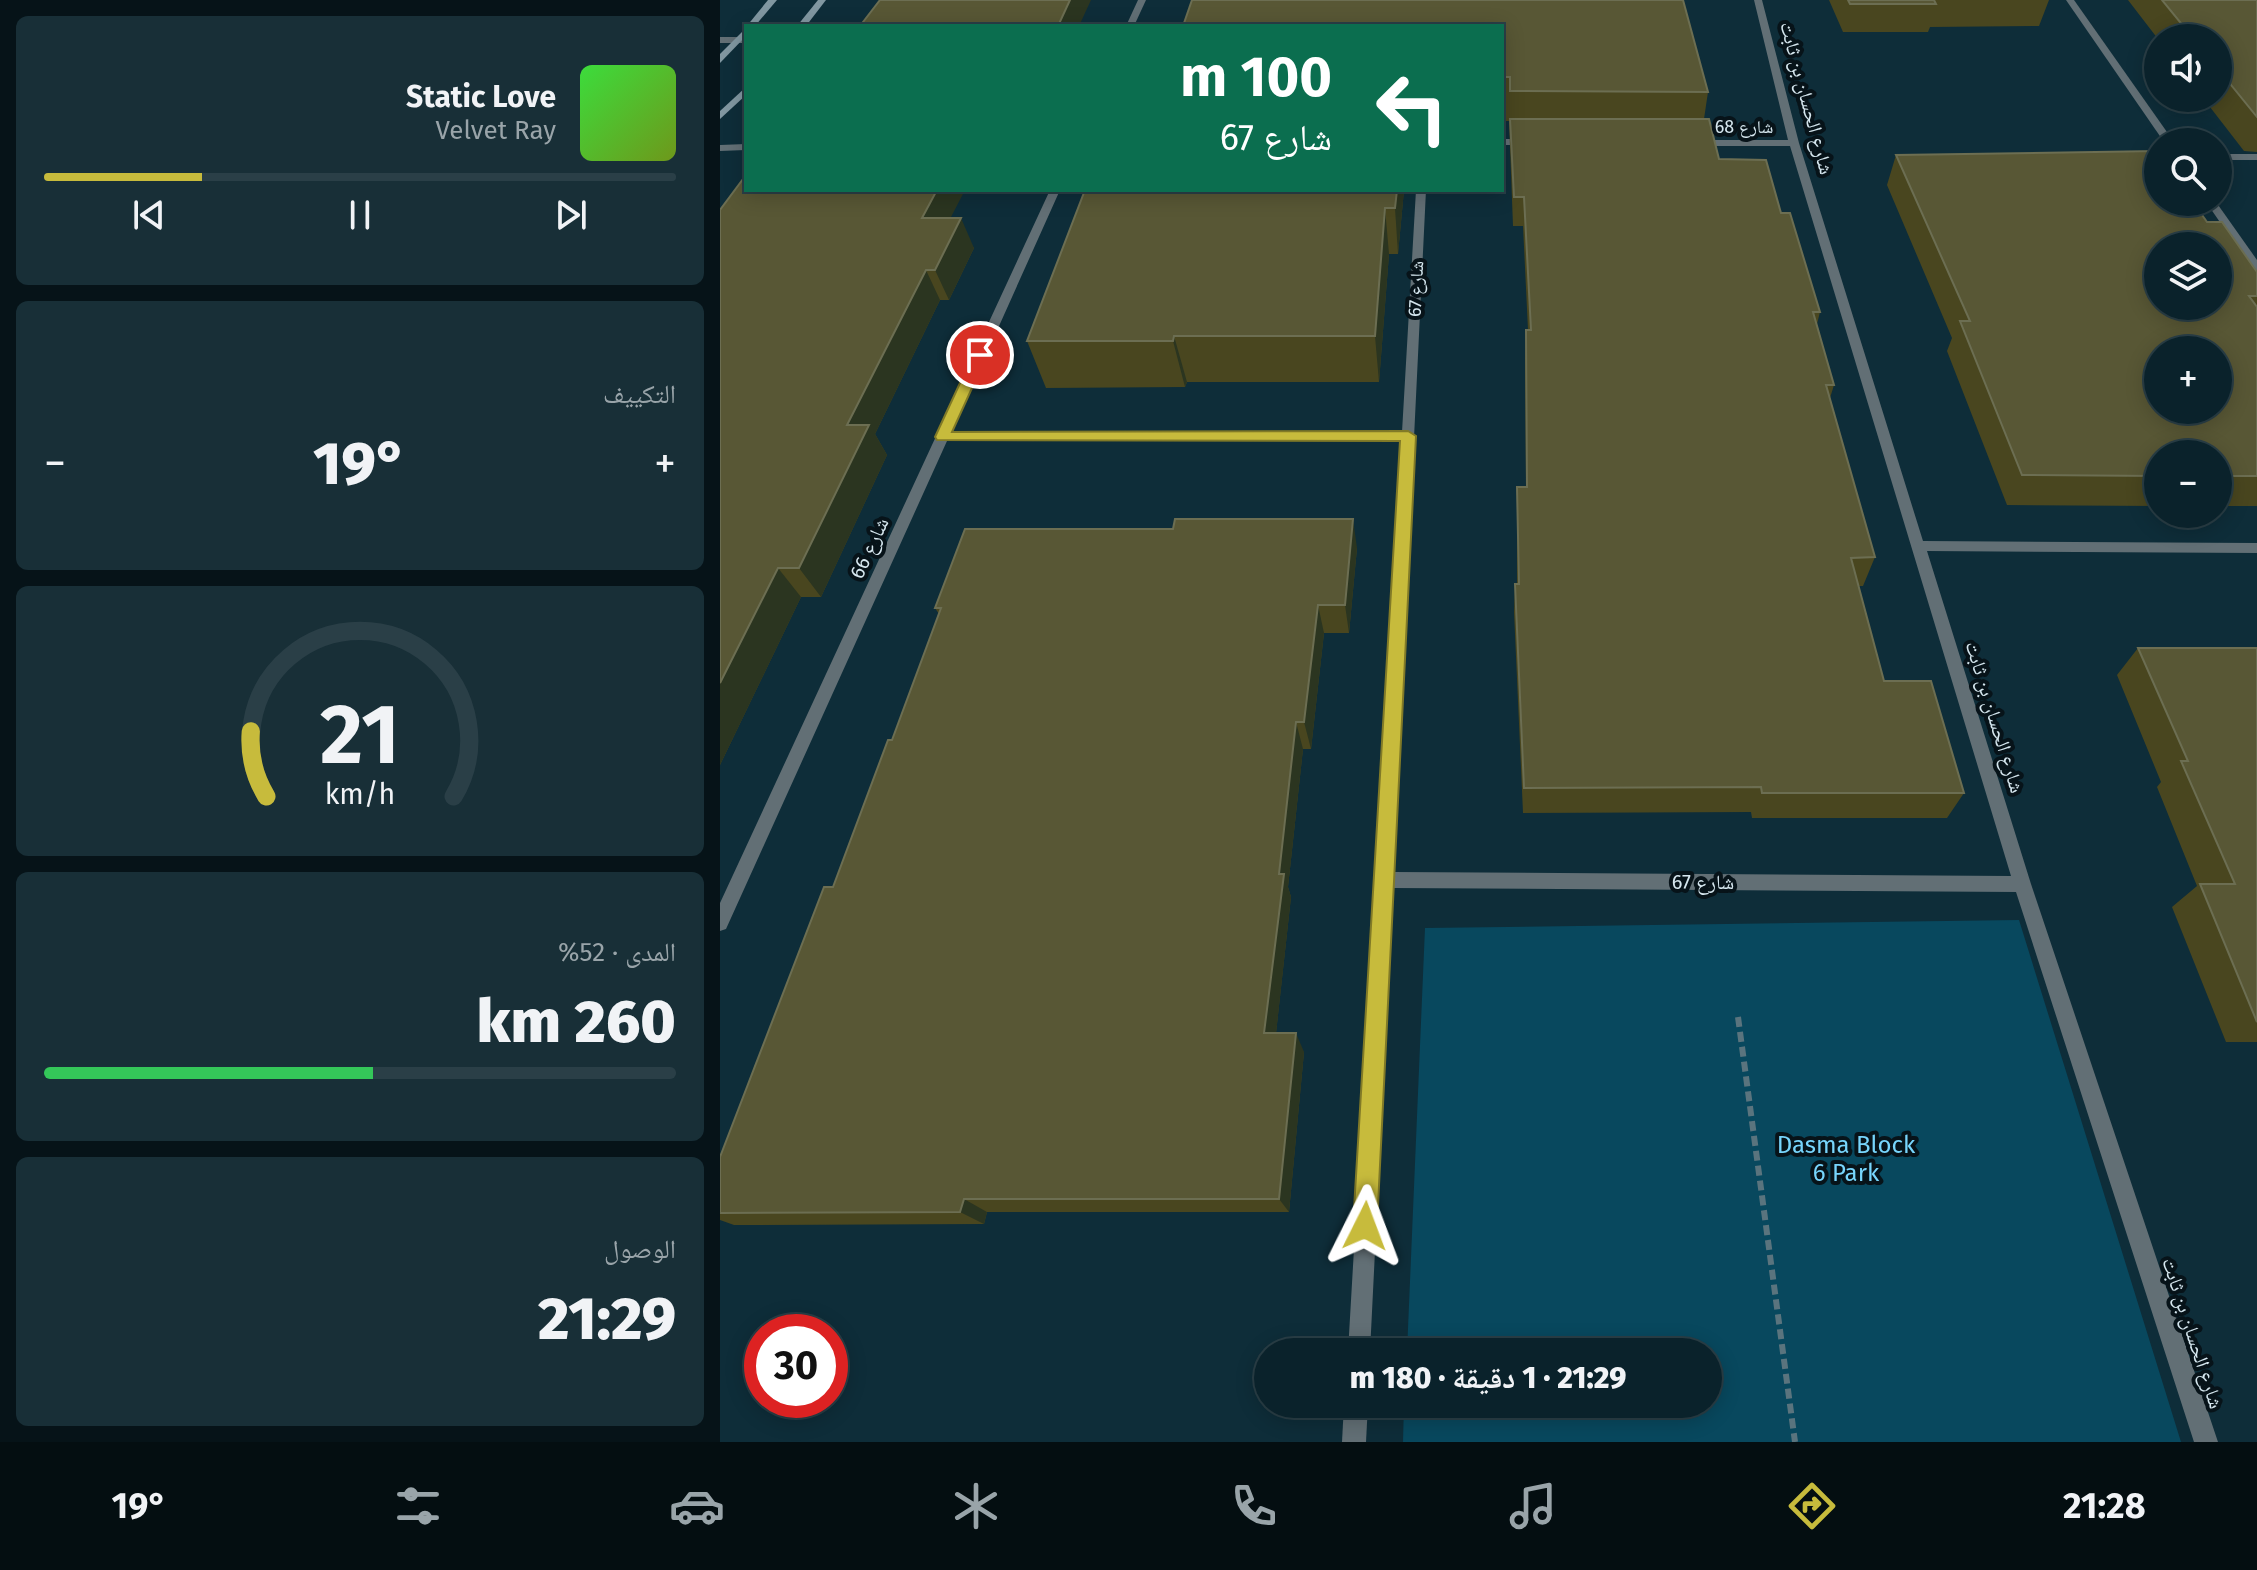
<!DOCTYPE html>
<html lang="ar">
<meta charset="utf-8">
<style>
:root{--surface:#0a222b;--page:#182f37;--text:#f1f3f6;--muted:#99a4a9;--line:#2a3f47;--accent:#c7bb3c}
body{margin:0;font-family:"Fira Sans","Noto Naskh Arabic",sans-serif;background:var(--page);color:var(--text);direction:rtl;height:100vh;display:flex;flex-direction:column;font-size:30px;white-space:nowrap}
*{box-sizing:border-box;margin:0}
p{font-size:26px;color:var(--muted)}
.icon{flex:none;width:44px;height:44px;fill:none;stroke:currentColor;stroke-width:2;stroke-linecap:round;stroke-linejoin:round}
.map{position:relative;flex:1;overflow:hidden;direction:ltr}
.drawer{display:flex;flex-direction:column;gap:16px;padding:16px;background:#061318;width:720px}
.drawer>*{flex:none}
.hud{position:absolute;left:24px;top:24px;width:760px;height:168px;border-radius:0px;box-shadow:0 4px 20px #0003,0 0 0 2px var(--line);direction:rtl;background:#0b6e4f;color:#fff;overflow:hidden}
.fabs{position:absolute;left:1424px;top:24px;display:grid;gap:16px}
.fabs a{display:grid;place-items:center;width:88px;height:88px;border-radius:50%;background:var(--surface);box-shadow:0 4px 20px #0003,0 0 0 2px var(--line);font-size:40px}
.speed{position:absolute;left:24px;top:1314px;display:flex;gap:16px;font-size:40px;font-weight:700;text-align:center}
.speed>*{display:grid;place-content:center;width:104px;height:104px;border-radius:50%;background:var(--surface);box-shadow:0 4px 20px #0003,0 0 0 2px var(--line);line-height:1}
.speed .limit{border:12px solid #d22;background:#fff;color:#111}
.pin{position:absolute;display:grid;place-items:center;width:68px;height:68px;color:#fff;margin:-34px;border:4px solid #fff;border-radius:50%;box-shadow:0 2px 8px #0007}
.me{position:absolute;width:88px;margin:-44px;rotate:3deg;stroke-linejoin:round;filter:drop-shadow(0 0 6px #0008)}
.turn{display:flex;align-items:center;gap:28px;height:168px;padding:0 40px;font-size:36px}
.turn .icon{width:104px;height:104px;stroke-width:2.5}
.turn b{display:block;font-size:56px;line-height:68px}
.big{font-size:60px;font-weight:800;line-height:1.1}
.drawer .tile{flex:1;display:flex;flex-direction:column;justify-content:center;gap:12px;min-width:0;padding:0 28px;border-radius:12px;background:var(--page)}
.drawer .dial{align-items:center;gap:0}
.dial svg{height:208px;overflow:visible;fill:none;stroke:var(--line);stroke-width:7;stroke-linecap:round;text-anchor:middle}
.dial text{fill:var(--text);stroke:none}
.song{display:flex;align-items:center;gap:24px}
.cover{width:96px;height:96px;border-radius:12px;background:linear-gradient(135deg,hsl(120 70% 55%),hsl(80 70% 35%))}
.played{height:8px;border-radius:4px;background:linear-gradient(90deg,var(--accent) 25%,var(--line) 25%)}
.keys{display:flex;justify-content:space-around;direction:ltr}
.heat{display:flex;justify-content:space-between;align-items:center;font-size:44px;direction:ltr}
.charge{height:12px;border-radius:6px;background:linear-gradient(90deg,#34c759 52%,var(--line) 0)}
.trip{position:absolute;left:534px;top:1338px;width:468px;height:80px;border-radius:40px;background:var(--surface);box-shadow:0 4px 20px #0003,0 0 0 2px var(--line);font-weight:800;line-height:80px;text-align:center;direction:rtl}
.tabs{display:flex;height:128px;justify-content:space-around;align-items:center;background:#040e11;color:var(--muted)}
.tabs .icon{width:56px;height:56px}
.tabs .on{color:var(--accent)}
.tabs b{font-size:36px;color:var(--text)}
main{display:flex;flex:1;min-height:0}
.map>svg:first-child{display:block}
</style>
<main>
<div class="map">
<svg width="1537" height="1442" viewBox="0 0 1537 1442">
<rect width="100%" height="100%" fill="#0e2d39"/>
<!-- green -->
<path fill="#08485e" d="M1299 920 1461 1442H683L684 1404H988V1352H687L705 928Z"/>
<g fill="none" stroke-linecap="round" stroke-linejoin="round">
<!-- path -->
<path stroke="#5a747e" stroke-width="6" stroke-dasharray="10 5" stroke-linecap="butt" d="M1018 1017 1075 1442"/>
<!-- lane -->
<g fill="#626f75" fill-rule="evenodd">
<path d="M26 144V150L0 151V145Z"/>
<rect x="1498" y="154" width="39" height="6"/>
</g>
<!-- street -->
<g fill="#626f75" fill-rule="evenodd">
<path d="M418 0H426L414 26H406Z"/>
<path d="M1034 0H1042L1079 143 1203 541 1537 543V553L1207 551 1311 884 1498 1442H1474L1296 892 673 888 650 1352H628L681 440 227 441 6 929 0 931V903L330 190H340L231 433 682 432 696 190H706L673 872 1291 876 1070 146H976L971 143 976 140H1068Z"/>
<path d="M1346 0H1354L1454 142H1444Z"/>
<rect x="0" y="37" width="26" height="6"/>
<path d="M782 139H812L817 142 812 145H782Z"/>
<path d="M1486 202H1496L1537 260V271L1533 270Z"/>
<path d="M624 1404H648L646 1442H622Z"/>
</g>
<!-- secondary -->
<g fill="#8197a1" fill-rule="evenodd">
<path d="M48 0H57L35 26 26 27Z"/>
<path d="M98 0H106L86 26H77Z"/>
<path d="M26 28V36L0 63V54Z"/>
<path d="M26 87V95L0 119V111Z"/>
</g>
</g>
<!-- wall -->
<g fill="#49461f">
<path d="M1109 0H1329L1319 26 1210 27 1208 32H1123Z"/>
<path d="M1408 0H1537V152L1524 151 1483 98H1498V38H1438V39Z"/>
<path d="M782 26 988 92 984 119 999 159 1061 213 1100 312 1097 324 1114 385 1110 398 1155 557 1143 586H1139L1164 681 1244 793 1227 818H1032L1031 812 803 813 794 612 795 584H797V487H806L805 361 806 330H808L803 226H793L789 121H782Z"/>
<path d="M1176 155 1487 222 1537 272V506H1498V454H1438V506L1287 505 1227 351 1232 338 1167 185Z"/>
<path d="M26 175 230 218 254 248 229 300H220L155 434 167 455 101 597H81L0 765Z"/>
<path d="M684 190 678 254H669L659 382H467L465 387 326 388 307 341Z"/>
<path d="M637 548 629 633H604L591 749H583L568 887 571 897 556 1033 584 1052 569 1212H267L264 1224 14 1225 0 1220V1157L113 887 172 740 219 614 215 608Z"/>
<path d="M1418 648H1537V1042H1506L1452 907 1477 886 1437 787 1441 782 1397 675Z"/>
</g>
<!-- shaded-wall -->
<g fill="#2b3520">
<path d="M350 0H371L359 26H338Z"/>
<path d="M217 190H245L215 248 202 218Z"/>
<path d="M677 190H684L678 254 675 208Z"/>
<path d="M665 208 669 254 659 382 655 336Z"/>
<path d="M241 218 254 248 229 300 215 270Z"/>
<path d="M206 270 220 300 155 434 167 455 101 597 79 568 127 425Z"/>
<path d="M454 336 467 382 465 387 453 341Z"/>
<path d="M633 519 637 548 629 633 625 605Z"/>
<path d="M58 568 81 597 0 765V683Z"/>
<path d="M598 605 604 633 591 749 584 722Z"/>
<path d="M576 722 583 749 568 887 571 897 554 1052 544 1033 559 874Z"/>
<path d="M576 1033 584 1052 569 1212 559 1199Z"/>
<path d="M244 1199 267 1212 264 1224 240 1212Z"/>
</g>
<!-- building -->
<g fill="#585735" stroke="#6c6e52" stroke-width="2" fill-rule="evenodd">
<path d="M160 0H350L338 26H140Z"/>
<path d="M472 0H963L988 92 790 91V77H782V26H463Z"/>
<path d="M1128 0H1214L1216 4H1130Z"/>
<path d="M1442 0H1537V117L1498 69V38H1473Z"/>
<path d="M790 119H989L999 159 1046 160 1061 213H1070L1100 312H1093L1114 385H1106L1155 557 1131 558 1164 681H1211L1244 793H1042L1041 787 804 788 795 584H799L797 487H807L806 330H811L804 197H794Z"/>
<path d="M1437 151 1438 202H1473L1487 222H1502L1537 272V296H1529L1537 307V476H1498V454H1438V476L1302 475 1240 321H1250L1176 155ZM1438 246H1498V306H1438ZM1438 350H1498V410H1438Z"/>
<path d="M26 175V190H217L202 218H241L215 270H206L127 425H149L79 568H58L0 683V210Z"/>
<path d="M365 190H677L675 208H665L655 336H454L453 341H307Z"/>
<path d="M455 519H633L625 605H598L584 722H576L559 874H564L544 1033H576L559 1199H244L240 1212 0 1213V1157L104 887H113L168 740H172L221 608H215L245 529H453Z"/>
<path d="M1418 648H1537V1022L1480 884H1515L1461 761H1468Z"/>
</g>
<!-- route -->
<path fill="#c7bb3c" stroke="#817a27" stroke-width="2" d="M260 350 267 355 232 432 688 431 696 436 657 1226 654 1235 645 1238 637 1235 633 1226 680 441 217 440 215 437 253 355Z"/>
<g text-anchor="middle" stroke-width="8" stroke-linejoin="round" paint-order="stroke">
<!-- far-street labels -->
<g font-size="18" fill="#d6e7ef" stroke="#071319">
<text x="1024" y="133">شارع 68</text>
<text transform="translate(696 289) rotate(-87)" y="6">شارع 67</text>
</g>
<!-- street labels -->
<g font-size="20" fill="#d6e7ef" stroke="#071319">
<text transform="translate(1087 98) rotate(75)" y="7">شارع الحسان بن ثابت</text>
<text transform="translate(149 548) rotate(-65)" y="7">شارع 66</text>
<text transform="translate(1275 717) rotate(73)" y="7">شارع الحسان بن ثابت</text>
<text x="983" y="889">شارع 67</text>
<text transform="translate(1473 1333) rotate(72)" y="7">شارع الحسان بن ثابت</text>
</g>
<!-- near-park labels -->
<g font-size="24" fill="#77d5fc" stroke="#071319">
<text x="1126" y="1153">Dasma Block<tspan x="1126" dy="28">6 Park</tspan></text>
</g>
</g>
</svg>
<div class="fabs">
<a><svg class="icon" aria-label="sound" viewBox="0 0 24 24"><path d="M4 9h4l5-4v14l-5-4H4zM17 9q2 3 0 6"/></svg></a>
<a><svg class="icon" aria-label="search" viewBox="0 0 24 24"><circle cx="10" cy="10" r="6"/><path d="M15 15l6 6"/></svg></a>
<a><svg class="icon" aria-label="layers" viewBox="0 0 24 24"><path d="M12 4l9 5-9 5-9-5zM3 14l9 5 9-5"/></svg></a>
<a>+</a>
<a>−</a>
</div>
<div class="speed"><div class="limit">30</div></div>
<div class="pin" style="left:260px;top:355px;background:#d93025"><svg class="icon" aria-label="arrive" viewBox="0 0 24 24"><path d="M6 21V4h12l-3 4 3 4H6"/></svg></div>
<svg class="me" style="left:645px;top:1226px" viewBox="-20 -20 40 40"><path d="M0-17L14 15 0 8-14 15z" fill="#c7bb3c" stroke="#fff" stroke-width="4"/></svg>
<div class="trip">21:29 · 1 دقيقة · 180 m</div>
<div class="hud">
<div class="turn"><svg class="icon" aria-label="left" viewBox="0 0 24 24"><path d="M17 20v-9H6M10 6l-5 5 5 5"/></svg><div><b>100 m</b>شارع 67</div></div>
</div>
</div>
<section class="drawer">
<div class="tile">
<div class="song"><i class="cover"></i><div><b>Static Love</b><p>Velvet Ray</p></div></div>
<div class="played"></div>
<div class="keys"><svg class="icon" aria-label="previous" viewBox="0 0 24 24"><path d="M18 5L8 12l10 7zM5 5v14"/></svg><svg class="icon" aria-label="pause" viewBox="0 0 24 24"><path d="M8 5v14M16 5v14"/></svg><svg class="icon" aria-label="next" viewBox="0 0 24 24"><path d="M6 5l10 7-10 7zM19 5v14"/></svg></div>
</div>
<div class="tile"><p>التكييف</p>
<div class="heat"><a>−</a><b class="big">19°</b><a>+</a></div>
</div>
<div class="tile dial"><svg viewBox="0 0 100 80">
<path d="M14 69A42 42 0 1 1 86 69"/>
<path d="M14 69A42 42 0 0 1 8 44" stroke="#c7bb3c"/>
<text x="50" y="56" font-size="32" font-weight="700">21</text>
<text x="50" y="72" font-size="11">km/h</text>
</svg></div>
<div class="tile"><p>المدى · 52%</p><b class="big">260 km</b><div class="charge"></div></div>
<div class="tile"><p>الوصول</p><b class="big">21:29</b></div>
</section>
</main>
<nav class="tabs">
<b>21:28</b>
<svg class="icon on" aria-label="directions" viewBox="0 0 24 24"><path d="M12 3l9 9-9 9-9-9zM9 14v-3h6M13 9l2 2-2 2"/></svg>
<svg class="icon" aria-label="music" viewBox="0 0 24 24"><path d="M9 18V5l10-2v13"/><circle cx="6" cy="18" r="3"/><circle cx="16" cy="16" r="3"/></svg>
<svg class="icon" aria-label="phone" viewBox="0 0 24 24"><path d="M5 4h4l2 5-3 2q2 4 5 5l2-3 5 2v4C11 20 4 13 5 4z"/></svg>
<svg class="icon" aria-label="climate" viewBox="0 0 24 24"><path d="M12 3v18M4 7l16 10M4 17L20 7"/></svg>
<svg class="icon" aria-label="car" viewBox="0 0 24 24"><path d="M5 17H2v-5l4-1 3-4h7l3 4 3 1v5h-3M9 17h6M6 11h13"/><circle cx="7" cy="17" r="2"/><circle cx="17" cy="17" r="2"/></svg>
<svg class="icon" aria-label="filters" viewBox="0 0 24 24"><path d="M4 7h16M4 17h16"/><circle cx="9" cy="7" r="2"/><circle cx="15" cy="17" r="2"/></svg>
<b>19°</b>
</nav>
